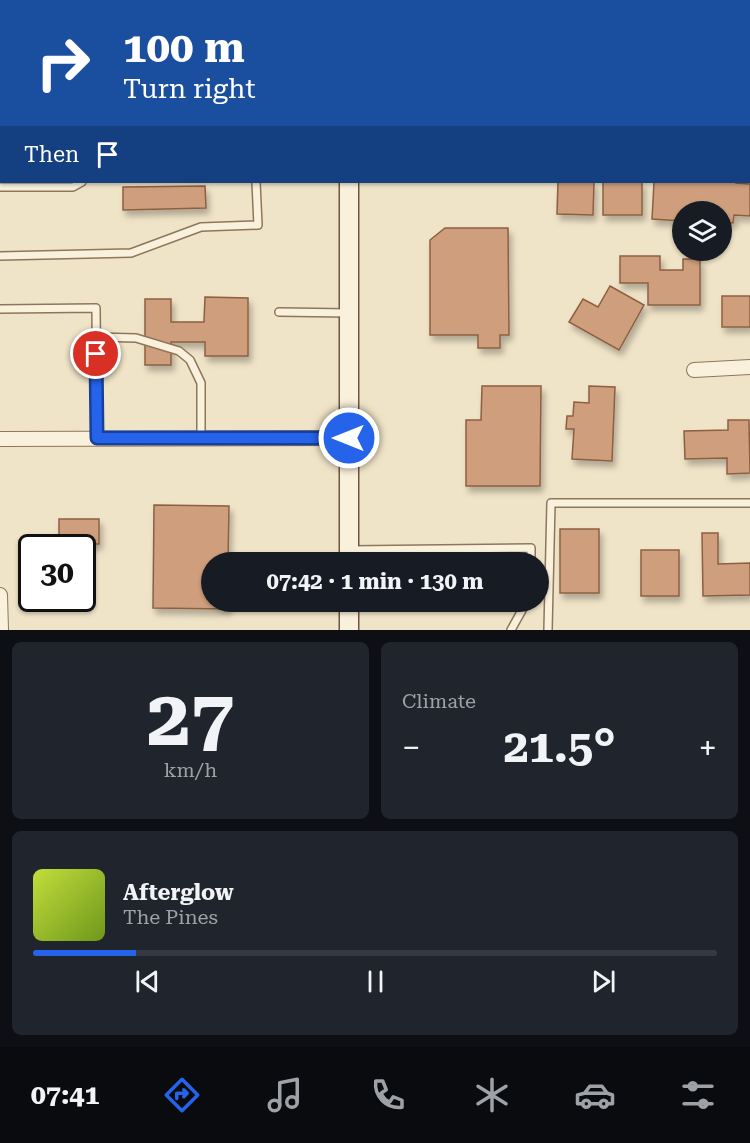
<!DOCTYPE html>
<meta charset="utf-8">
<style>
:root{--surface:#171b24;--page:#20242c;--text:#f1f3f6;--muted:#9ea1a6;--line:#363941;--accent:#2563eb}
body{margin:0;font-family:"Roboto Serif",serif;background:var(--page);color:var(--text);height:100vh;display:flex;flex-direction:column;font-size:22px;white-space:nowrap}
*{box-sizing:border-box;margin:0}
p{font-size:20px;color:var(--muted)}
.icon{flex:none;width:33px;height:33px;fill:none;stroke:currentColor;stroke-width:2;stroke-linecap:round;stroke-linejoin:round}
.map{position:relative;height:630px;overflow:hidden}
.details{display:flex;flex-direction:column;gap:12px;padding:12px;background:#0d0f14;flex:1}
.details>*{flex:none}
.hud{position:absolute;left:0px;top:0px;width:750px;height:183px;box-shadow:0 2px 4px #0004;background:#1a4fa0;color:#fff;overflow:hidden}
.controls{position:absolute;left:672px;top:201px;display:grid;gap:12px}
.controls a{display:grid;place-items:center;width:60px;height:60px;border-radius:50%;background:var(--surface);box-shadow:0 2px 4px #0004;font-size:30px}
.speed{position:absolute;left:18px;top:534px;display:flex;gap:12px;font-size:30px;font-weight:700;text-align:center}
.speed>*{display:grid;place-content:center;width:78px;height:78px;border-radius:50%;background:var(--surface);box-shadow:0 2px 4px #0004;line-height:1}
.speed .limit{border:3px solid #111;border-radius:9px;background:#fff;color:#111}
.pin{position:absolute;display:grid;place-items:center;width:51px;height:51px;color:#fff;margin:-26px;border:3px solid #fff;border-radius:50%;box-shadow:0 2px 6px #0007}
.me{position:absolute;width:66px;margin:-33px;rotate:270deg;stroke-linejoin:round;filter:drop-shadow(0 0 4px #0008)}
.turn{display:flex;align-items:center;gap:21px;height:126px;padding:0 24px;font-size:27px}
.turn .icon{width:78px;height:78px;stroke-width:2.5}
.turn b{display:block;font-size:42px;line-height:51px}
.then{display:flex;align-items:center;height:57px;padding:0 24px;background:#0003;gap:12px;font-size:22px}
.big{font-size:45px;font-weight:700;line-height:1.1}
.details .tile{flex:1;display:flex;flex-direction:column;justify-content:center;gap:9px;min-width:0;padding:0 21px;border-radius:9px;background:var(--page)}
.details .dial{align-items:center;gap:0}
.dial b{font-size:78px;line-height:1}
.song{display:flex;align-items:center;gap:18px}
.cover{width:72px;height:72px;border-radius:9px;background:linear-gradient(135deg,hsl(70 70% 55%),hsl(80 70% 35%))}
.played{height:6px;border-radius:3px;background:linear-gradient(90deg,var(--accent) 15%,var(--line) 15%)}
.keys{display:flex;justify-content:space-around;direction:ltr}
.heat{display:flex;justify-content:space-between;align-items:center;font-size:33px;direction:ltr}
.details .tiles{flex:1;display:grid;gap:12px;grid-template-columns:1fr 1fr}
.tile:last-child{grid-column:span 2}
.trip{position:absolute;left:201px;top:552px;width:348px;height:60px;border-radius:30px;background:var(--surface);box-shadow:0 2px 4px #0004;font-weight:700;line-height:60px;text-align:center}
.tab-bar{display:flex;height:96px;justify-content:space-around;align-items:center;background:#090b0e;color:var(--muted)}
.tab-bar .icon{width:42px;height:42px}
.tab-bar .active{color:var(--accent)}
.tab-bar b{font-size:27px;color:var(--text)}
.map>svg:first-child{display:block}
</style>
<div class="map">
<svg width="750" height="630" viewBox="0 0 750 630">
<defs>
<filter id="shadow"><feDropShadow dx="3" dy="5.5" stdDeviation="3" flood-color="#0004"/></filter>
</defs>
<rect width="100%" height="100%" fill="#f0e4c8"/>
<!-- building -->
<g fill="#cf9f7d" stroke="#8d5f41" stroke-width="1.5" filter="url(#shadow)">
<path d="M0 0H17V2H2L0 11Z"/>
<rect x="237" y="0" width="54" height="2"/>
<rect x="454" y="0" width="36" height="2"/>
<rect x="589" y="0" width="28" height="2"/>
<rect x="705" y="0" width="23" height="2"/>
<rect x="748" y="44" width="2" height="26"/>
<path d="M558 182H594L593 215 557 214Z"/>
<rect x="603" y="182" width="39" height="33"/>
<path d="M654 182H736V183L750 184V216L734 215 733 223 722 222V212H682V221L652 219Z"/>
<path d="M205 186 206 208 123 210V187Z"/>
<path d="M445 228H508L509 335H500V348H478V335H430V240Z"/>
<path d="M620 256H660V270H683V259H700V305H648V283H620Z"/>
<path d="M610 286 644 305 619 350 569 322 583 299 598 307Z"/>
<rect x="722" y="296" width="28" height="31"/>
<path d="M205 297 248 298V356H205V342H171V365H145V299H171V322H204Z"/>
<path d="M482 386H541L540 486H466V420H481Z"/>
<path d="M589 386 615 387 612 461 572 459 574 429H566L567 416H573L574 402 589 403Z"/>
<path d="M728 420H749L750 473 727 474V458L685 459 684 431 728 430Z"/>
<path d="M154 505 229 506 228 562H212V602H228V609L153 608Z"/>
<rect x="59" y="519" width="40" height="25"/>
<rect x="560" y="529" width="39" height="64"/>
<path d="M702 533H718V564L750 563V595L703 596Z"/>
<rect x="641" y="550" width="38" height="46"/>
<path d="M507 559V562H402V560Z"/>
</g>
<g fill="none" stroke-linecap="round" stroke-linejoin="round">
<!-- lane casing -->
<g stroke="#8d765c" stroke-width="10">
<g id="lane">
<path d="M61 0V2"/>
<path d="M226 0V2"/>
<path d="M418 0V2"/>
<path d="M437 0V2"/>
<path d="M488 0V2"/>
<path d="M498 0V2"/>
<path d="M535 0V2"/>
<path d="M296 2V0"/>
<path d="M0 187H73L82 182"/>
<path d="M0 256 131 253 201 227 258 225 256 182"/>
<path d="M0 309 96 308 97 438"/>
<path d="M279 312 349 313"/>
<path d="M96 337 136 338 179 351 190 360 201 383V438"/>
<path d="M350 550 531 548V562"/>
<path d="M474 602 525 605"/>
<path d="M511 630 526 603"/>
<path d="M548 630 551 503H750"/>
</g>
</g>
<!-- street casing -->
<g stroke="#8d765c" stroke-width="16">
<g id="street">
<path d="M664 0V2"/>
<path d="M694 370 750 367"/>
<path d="M0 439 349 438"/>
<path d="M0 595 1 630"/>
</g>
</g>
<!-- secondary casing -->
<g stroke="#6f573f" stroke-width="21">
<g id="secondary">
<path d="M349 0V2"/>
<path d="M748 101H750"/>
<path d="M0 106H2"/>
<path d="M349 182V562"/>
<path d="M349 602V630"/>
</g>
</g>
<!-- lane -->
<use href="#lane" stroke="#faf1dc" stroke-width="7"/>
<!-- street -->
<use href="#street" stroke="#faf1dc" stroke-width="14"/>
<!-- secondary -->
<use href="#secondary" stroke="#faf1dc" stroke-width="18"/>
</g>
<g fill="none" stroke-linecap="round" stroke-linejoin="round">
<!-- route casing -->
<g stroke="#184099" stroke-width="15">
<path id="route" d="M96 354 97 438H349"/>
</g>
<!-- route -->
<use href="#route" stroke="#2563eb" stroke-width="10"/>
</g>
</svg>
<div class="controls">
<a><svg class="icon" aria-label="layers" viewBox="0 0 24 24"><path d="M12 4l9 5-9 5-9-5zM3 14l9 5 9-5"/></svg></a>
</div>
<div class="speed"><div class="limit">30</div></div>
<div class="pin" style="left:96px;top:354px;background:#d93025"><svg class="icon" aria-label="arrive" viewBox="0 0 24 24"><path d="M6 21V4h12l-3 4 3 4H6"/></svg></div>
<svg class="me" style="left:349px;top:438px" viewBox="-20 -20 40 40"><circle r="17" fill="#2563eb" stroke="#fff" stroke-width="3"/><path d="M0-11L8 9 0 5-8 9z" fill="#fff"/></svg>
<div class="trip">07:42 · 1 min · 130 m</div>
<div class="hud">
<div class="turn"><svg class="icon" aria-label="right" viewBox="0 0 24 24"><path d="M7 20v-9h11M14 6l5 5-5 5"/></svg><div><b>100 m</b>Turn right</div></div>
<div class="then">Then<svg class="icon" aria-label="arrive" viewBox="0 0 24 24"><path d="M6 21V4h12l-3 4 3 4H6"/></svg></div>
</div>
</div>
<section class="details">
<div class="tiles">
<div class="tile dial"><b>27</b><p>km/h</p></div>
<div class="tile"><p>Climate</p>
<div class="heat"><a>−</a><b class="big">21.5°</b><a>+</a></div>
</div>
<div class="tile">
<div class="song"><i class="cover"></i><div><b>Afterglow</b><p>The Pines</p></div></div>
<div class="played"></div>
<div class="keys"><svg class="icon" aria-label="previous" viewBox="0 0 24 24"><path d="M18 5L8 12l10 7zM5 5v14"/></svg><svg class="icon" aria-label="pause" viewBox="0 0 24 24"><path d="M8 5v14M16 5v14"/></svg><svg class="icon" aria-label="next" viewBox="0 0 24 24"><path d="M6 5l10 7-10 7zM19 5v14"/></svg></div>
</div>
</div>
</section>
<nav class="tab-bar">
<b>07:41</b>
<svg class="icon active" aria-label="directions" viewBox="0 0 24 24"><path d="M12 3l9 9-9 9-9-9zM9 14v-3h6M13 9l2 2-2 2"/></svg>
<svg class="icon" aria-label="music" viewBox="0 0 24 24"><path d="M9 18V5l10-2v13"/><circle cx="6" cy="18" r="3"/><circle cx="16" cy="16" r="3"/></svg>
<svg class="icon" aria-label="phone" viewBox="0 0 24 24"><path d="M5 4h4l2 5-3 2q2 4 5 5l2-3 5 2v4C11 20 4 13 5 4z"/></svg>
<svg class="icon" aria-label="climate" viewBox="0 0 24 24"><path d="M12 3v18M4 7l16 10M4 17L20 7"/></svg>
<svg class="icon" aria-label="car" viewBox="0 0 24 24"><path d="M5 17H2v-5l4-1 3-4h7l3 4 3 1v5h-3M9 17h6M6 11h13"/><circle cx="7" cy="17" r="2"/><circle cx="17" cy="17" r="2"/></svg>
<svg class="icon" aria-label="filters" viewBox="0 0 24 24"><path d="M4 7h16M4 17h16"/><circle cx="9" cy="7" r="2"/><circle cx="15" cy="17" r="2"/></svg>
</nav>
